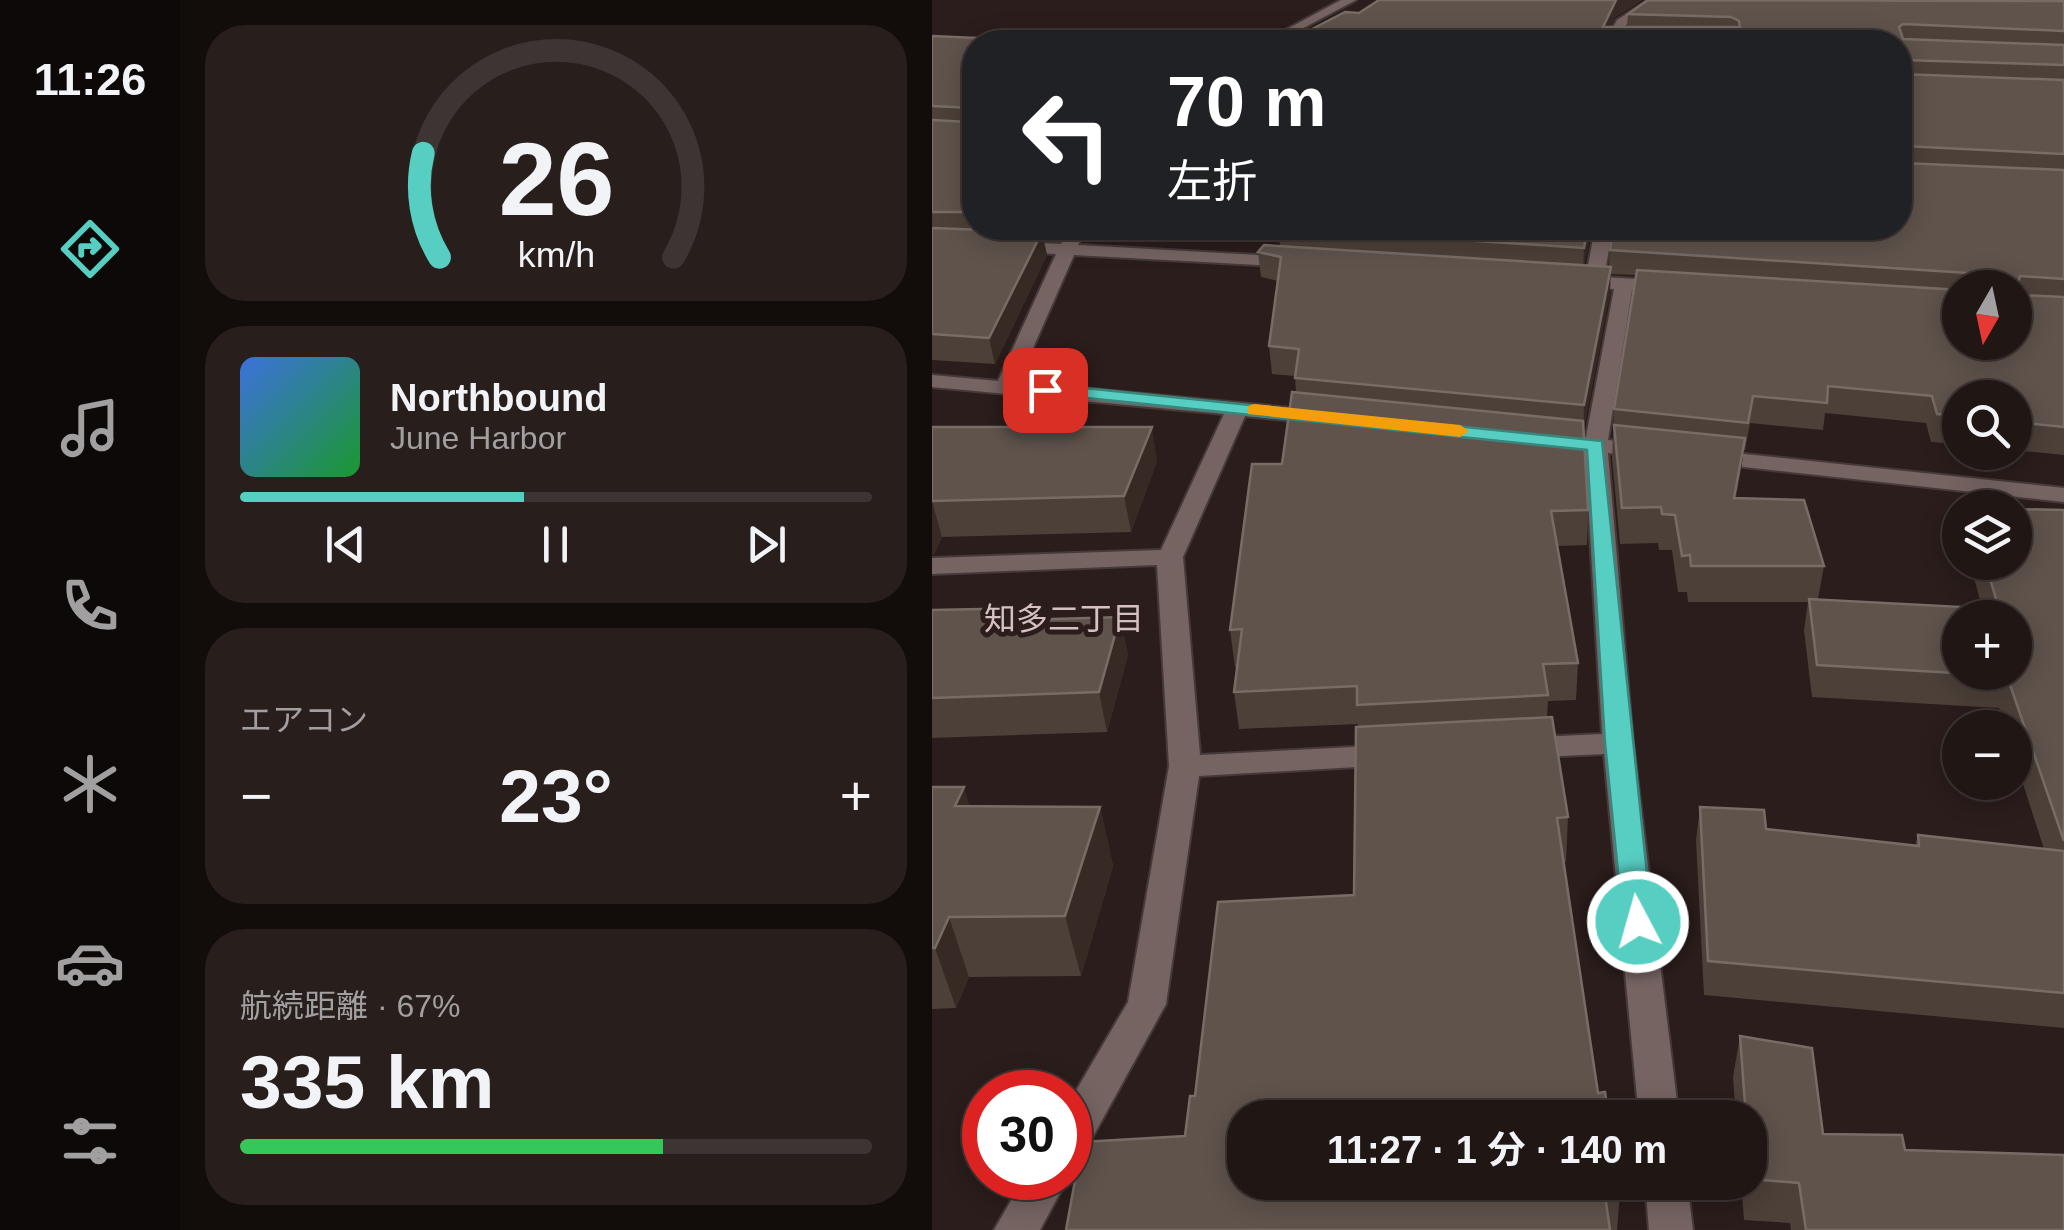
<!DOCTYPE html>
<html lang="ja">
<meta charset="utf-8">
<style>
:root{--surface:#201614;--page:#281f1d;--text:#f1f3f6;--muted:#a29fa0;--line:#3d3534;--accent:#57cec2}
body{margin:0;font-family:Helvetica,"Noto Sans JP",sans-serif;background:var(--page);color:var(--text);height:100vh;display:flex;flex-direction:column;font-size:38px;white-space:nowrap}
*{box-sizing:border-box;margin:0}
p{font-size:32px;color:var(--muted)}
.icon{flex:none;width:55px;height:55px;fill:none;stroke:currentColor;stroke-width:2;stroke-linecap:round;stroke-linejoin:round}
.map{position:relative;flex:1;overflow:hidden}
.side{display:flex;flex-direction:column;gap:25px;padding:25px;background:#120c0b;width:752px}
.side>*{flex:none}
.guide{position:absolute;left:30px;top:30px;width:950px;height:210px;border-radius:40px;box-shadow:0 5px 25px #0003,0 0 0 2px var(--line);background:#202124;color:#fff;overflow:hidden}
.needle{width:65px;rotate:189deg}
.controls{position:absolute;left:1010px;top:270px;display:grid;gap:20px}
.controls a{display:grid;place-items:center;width:90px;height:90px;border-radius:50%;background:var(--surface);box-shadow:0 5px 25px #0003,0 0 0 2px var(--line);font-size:50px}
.speed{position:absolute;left:30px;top:1070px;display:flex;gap:20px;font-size:50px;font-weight:700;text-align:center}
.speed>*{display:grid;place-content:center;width:130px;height:130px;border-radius:50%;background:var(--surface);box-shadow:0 5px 25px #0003,0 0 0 2px var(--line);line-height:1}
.speed .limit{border:15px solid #d22;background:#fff;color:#111}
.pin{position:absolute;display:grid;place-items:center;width:85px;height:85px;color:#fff;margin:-42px;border-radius:20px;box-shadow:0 5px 15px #0006}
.me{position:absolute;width:110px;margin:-55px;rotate:354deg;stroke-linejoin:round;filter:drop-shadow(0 0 8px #0008)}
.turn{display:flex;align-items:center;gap:35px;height:210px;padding:0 40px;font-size:45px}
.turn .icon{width:130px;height:130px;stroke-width:2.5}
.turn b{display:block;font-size:70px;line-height:85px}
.big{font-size:75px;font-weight:700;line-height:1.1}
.side .widget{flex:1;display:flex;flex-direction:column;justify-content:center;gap:15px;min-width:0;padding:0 35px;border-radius:40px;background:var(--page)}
.side .dial{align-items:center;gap:0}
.dial svg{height:260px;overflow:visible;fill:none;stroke:var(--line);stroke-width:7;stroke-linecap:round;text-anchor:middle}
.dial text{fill:var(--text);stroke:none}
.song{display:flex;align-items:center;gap:30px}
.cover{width:120px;height:120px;border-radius:15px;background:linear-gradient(135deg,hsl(220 70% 55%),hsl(130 70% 35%))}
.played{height:10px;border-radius:5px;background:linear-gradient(90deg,var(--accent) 45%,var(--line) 45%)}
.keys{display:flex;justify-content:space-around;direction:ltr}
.heat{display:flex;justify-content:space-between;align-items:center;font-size:55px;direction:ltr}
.charge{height:15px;border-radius:8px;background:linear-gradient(90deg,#34c759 67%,var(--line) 0)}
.trip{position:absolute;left:295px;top:1100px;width:540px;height:100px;border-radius:40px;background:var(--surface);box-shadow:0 5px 25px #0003,0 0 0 2px var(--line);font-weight:700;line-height:100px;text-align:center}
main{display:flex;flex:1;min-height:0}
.dock{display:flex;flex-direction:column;width:180px;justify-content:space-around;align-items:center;background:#0d0908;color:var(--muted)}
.dock .icon{width:70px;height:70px}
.dock .selected{color:var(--accent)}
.dock b{font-size:45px;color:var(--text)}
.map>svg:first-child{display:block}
</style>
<main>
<nav class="dock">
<b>11:26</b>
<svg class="icon selected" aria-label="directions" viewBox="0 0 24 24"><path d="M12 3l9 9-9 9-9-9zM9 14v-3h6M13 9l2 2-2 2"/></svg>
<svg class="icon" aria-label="music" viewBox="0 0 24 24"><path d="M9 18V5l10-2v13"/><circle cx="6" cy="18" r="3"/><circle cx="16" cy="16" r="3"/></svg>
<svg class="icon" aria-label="phone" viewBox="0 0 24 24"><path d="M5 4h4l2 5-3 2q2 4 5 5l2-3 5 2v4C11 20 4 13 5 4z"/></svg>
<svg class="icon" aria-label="climate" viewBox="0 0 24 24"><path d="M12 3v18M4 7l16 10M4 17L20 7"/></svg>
<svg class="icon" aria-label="car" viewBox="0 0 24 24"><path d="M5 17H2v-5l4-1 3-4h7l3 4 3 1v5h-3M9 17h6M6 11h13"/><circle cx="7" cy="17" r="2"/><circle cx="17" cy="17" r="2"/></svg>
<svg class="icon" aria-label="filters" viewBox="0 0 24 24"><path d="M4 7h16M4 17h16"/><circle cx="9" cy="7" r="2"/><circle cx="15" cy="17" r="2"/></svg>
</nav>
<section class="side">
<div class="widget dial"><svg viewBox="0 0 100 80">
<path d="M14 69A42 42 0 1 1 86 69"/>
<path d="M14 69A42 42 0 0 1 9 37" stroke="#57cec2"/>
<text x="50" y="56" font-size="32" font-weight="700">26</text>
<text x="50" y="72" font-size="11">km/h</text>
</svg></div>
<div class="widget">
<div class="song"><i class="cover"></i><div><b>Northbound</b><p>June Harbor</p></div></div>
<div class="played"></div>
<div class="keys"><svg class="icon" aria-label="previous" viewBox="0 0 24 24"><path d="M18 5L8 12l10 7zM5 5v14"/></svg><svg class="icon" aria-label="pause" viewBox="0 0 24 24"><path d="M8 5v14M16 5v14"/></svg><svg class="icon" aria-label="next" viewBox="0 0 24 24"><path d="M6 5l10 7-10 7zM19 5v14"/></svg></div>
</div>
<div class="widget"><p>エアコン</p>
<div class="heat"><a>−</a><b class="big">23°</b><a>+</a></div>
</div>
<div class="widget"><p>航続距離 · 67%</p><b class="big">335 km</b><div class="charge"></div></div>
</section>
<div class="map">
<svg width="1132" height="1230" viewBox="0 0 1132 1230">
<rect width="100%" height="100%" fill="#2a1d1b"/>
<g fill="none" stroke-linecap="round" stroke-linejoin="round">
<!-- minor casing -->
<g stroke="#453a39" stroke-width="4">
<g id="minor">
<path d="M717 0H731L694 25 685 42H673L685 20Z"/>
<path d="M137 228H154L146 245 362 257 371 262 362 267 142 255 86 382 402 412 405 417 402 422 394 424 313 416 251 557 268 755 460 745 471 748 476 755 471 762 460 765 267 776 234 1004 153 1151 138 1156V1101L196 1002 237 766 225 565 0 574V558L229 550 292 414 0 387V375L66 381 124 254 0 247V237L129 244Z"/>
<path d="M663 228H681L672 277 737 281 746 287 737 293 700 290 676 440 717 444 729 451 717 458 676 453 701 743 747 1118H707L672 754 588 758 577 755 572 748 577 741 588 738 670 734 653 451 616 447 605 440 616 433 654 437 682 289 640 287 631 281 640 275 654 276Z"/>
<path d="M775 450 1132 488V502L767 462 763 457Z"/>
<path d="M92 1178H136L108 1230H62Z"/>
<path d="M713 1182H755L761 1230H717Z"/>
</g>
</g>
<!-- tertiary casing -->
<g stroke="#453a39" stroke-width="4">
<path id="tertiary" d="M409 0H424L345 42H331Z"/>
</g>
<!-- minor -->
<use href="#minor" fill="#756462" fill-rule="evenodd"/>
<!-- tertiary -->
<use href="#tertiary" fill="#756462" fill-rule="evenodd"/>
</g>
<!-- wall -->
<g fill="#4c4039" fill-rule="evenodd">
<path d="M447 0H710L683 17 678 27H695L696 14 1132 0V455L1082 450V398H1028V444L999 442 994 423 893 413 891 430 818 423 813 451 812 450 804 498 892 566 886 599 1050 608 1038 562H1082L1132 510V1028L772 995 764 840 768 807 834 829 983 846 986 835 1112 849 1082 756V728H1073L1067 708 880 697 872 630 876 602H756L755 592H746L740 550H727L726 543 688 544 680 458 682 409 704 275 678 274V292L651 432 656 510 655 545 625 546 646 663 644 700 616 701 615 717 636 817 634 862H632L666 1093 688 1194 685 1230H134L253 1136 263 1096 422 895 426 724 307 729 302 692 305 667H303L298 630 350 464 364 392 363 376 340 374 337 346 346 281 329 277 326 252 348 246 346 228H660L652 265 677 267 678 250 968 228 427 13ZM1028 288H1082L1028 342Z"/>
<path d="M0 36 42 42V228H128L124 237H111L115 255 63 364 0 360Z"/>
<path d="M0 427 225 461 199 532 10 537 2 554 0 555Z"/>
<path d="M92 608 95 620 188 617 196 655 175 732 0 738V610Z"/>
<path d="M0 787 38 806 168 807 181 866 149 976 37 977 24 1008 0 1009Z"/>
<path d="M808 1036 891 1134 973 1150 1132 1230H859L858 1223 812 1220 809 1182H818V1118H804L801 1077Z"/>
</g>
<!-- shaded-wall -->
<g fill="#372a25">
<path d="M684 0H710L683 17 672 42 671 27Z"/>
<path d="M656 228H660L651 272 652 248Z"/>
<path d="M110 232 115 255 63 364 57 338Z"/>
<path d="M679 267 678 292 651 434 652 405Z"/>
<path d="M220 427 225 461 199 532 192 496Z"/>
<path d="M813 438 809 472 798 534 802 498Z"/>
<path d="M0 501 10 537 2 554 0 555Z"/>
<path d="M92 608 102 646 88 620Z"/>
<path d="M188 617 196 655 175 732 167 692Z"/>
<path d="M32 787 49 846 23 806Z"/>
<path d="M168 807 181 866 149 976 133 916Z"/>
<path d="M17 917 37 977 24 1008 3 948Z"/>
</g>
<!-- building -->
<g fill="#5f534c" stroke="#776c66" stroke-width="2.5" fill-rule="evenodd">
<path d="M447 0H684L671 27H808L807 21 799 17 696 14 716 0 1132 1V31L971 24 967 27 971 39 1132 45V65L971 60 968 63V42H355L413 12 427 13Z"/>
<path d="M0 36 137 42H42V212H0V120L37 122 41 119 40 108 0 106Z"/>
<path d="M968 66V74L1132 80V154L972 146 968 159 971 163 1132 170V279L1088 276 1084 291 1087 295 1132 297V427L1082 422V398H1028V416L1005 414 1000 396 896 386 895 403 821 396 816 423 682 409 705 270 1028 290V342H1082V288H1036V273L678 250 681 228H968Z"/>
<path d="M0 228 110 232 57 338 0 334Z"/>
<path d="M346 228H656L652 248Z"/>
<path d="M332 245 679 267 652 405 363 378 367 349 337 346 349 257 326 252Z"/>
<path d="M360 392 651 421 656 510 619 511 646 663 611 664 616 695 425 705V686L302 692 310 629 298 630 320 464H350Z"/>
<path d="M682 425 813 438 802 498 872 500 892 566H759L758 555 750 556 743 515 730 514 729 507 690 508Z"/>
<path d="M0 427H220L192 496 0 501Z"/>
<path d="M1082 509 1132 510V841L1075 676 885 665 877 599 1067 609 1053 562H1082ZM1028 618H1082V672H1028Z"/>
<path d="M92 608 88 620 188 617 167 692 0 698V610Z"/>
<path d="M620 717 636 817 625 818 666 1093 673 1092 677 1118H312V1182H686L688 1194 673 1195 678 1230H134L150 1142 253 1136 258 1096H263L286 902 422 895 424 727Z"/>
<path d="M0 787H32L23 806 168 807 133 916 17 917 3 948H0Z"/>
<path d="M768 807 832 810 834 829 987 846 986 835 1132 851V993L776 961Z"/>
<path d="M808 1036 880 1048 891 1134 970 1135 973 1150 1132 1155V1230H874L867 1183 819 1179 818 1118H814Z"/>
</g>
<!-- route -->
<path fill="#57cec2" stroke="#39867e" stroke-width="2.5" d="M113 384 670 441 720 922 716 930 706 933 695 930 691 922 673 743 655 450 107 393V386Z"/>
<!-- slow -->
<path fill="#f59e0b" d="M322 404 528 425 537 431 528 437 316 414V406Z"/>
<g text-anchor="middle" stroke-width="10" stroke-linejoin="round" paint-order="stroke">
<!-- neighbourhood labels -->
<g font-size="32" fill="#d5c2c0" stroke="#2a1d1b">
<text x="132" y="630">知多二丁目</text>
</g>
</g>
</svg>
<div class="controls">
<a><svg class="needle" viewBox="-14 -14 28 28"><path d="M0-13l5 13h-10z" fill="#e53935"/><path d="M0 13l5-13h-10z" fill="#a29fa0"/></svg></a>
<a><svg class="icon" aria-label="search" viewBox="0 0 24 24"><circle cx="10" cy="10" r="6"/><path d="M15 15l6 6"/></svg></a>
<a><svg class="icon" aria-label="layers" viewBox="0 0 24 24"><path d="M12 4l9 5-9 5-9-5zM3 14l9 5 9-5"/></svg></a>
<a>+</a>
<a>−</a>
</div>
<div class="speed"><div class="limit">30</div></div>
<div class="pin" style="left:113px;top:390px;background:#d93025"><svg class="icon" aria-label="arrive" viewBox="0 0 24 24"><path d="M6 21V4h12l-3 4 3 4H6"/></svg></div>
<svg class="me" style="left:706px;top:922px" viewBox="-20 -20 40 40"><circle r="17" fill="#57cec2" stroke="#fff" stroke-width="3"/><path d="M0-11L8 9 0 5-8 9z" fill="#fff"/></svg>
<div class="trip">11:27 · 1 分 · 140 m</div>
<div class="guide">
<div class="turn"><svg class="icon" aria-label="left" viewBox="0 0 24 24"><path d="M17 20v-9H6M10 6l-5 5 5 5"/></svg><div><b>70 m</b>左折</div></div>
</div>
</div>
</main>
